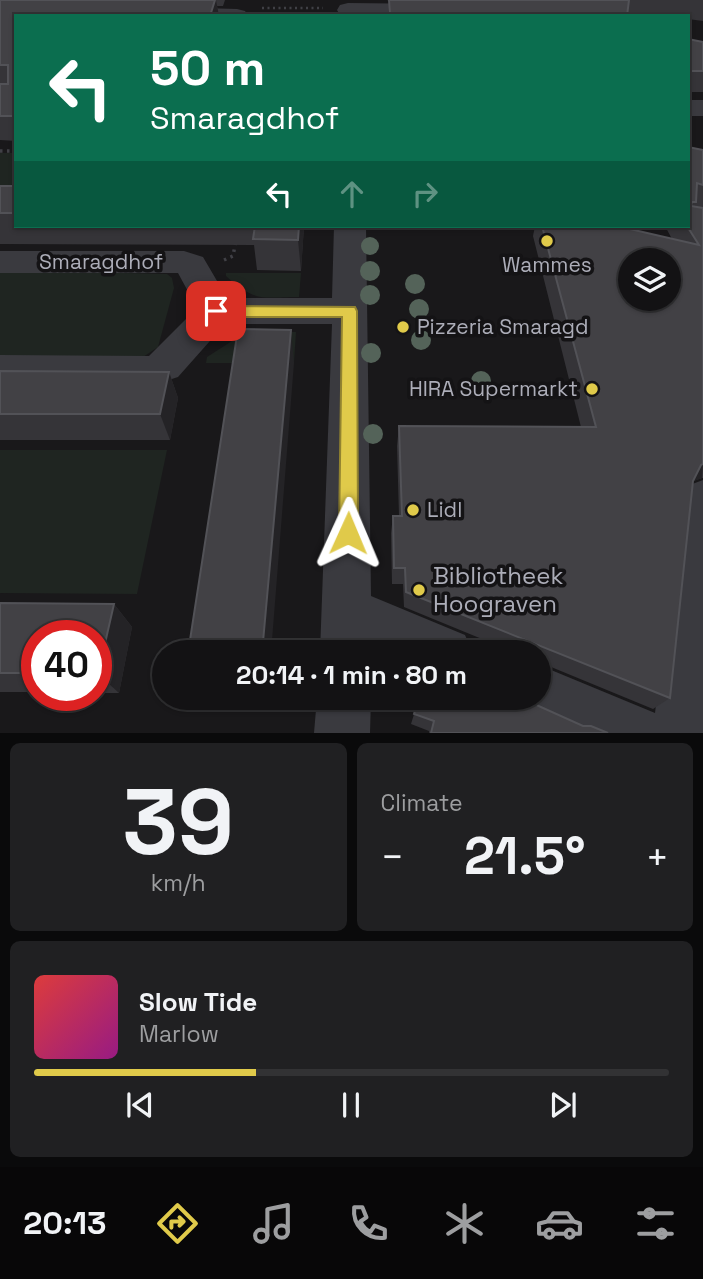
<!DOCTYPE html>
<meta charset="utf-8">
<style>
:root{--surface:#131214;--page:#202022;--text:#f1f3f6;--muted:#9d9ea0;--line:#323234;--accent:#e0ca4a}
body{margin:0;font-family:"Space Grotesk",sans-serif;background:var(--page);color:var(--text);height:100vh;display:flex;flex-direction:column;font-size:26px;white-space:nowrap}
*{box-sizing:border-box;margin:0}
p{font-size:23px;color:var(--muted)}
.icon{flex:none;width:38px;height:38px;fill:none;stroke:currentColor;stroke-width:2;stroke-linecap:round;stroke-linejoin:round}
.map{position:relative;height:733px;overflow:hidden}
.details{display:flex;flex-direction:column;gap:10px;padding:10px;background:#0a0a0b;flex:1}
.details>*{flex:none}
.top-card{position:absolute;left:14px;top:14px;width:676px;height:214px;border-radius:0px;box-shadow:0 2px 5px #0004,0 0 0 2px var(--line);background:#0b6e4f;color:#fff;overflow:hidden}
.fabs{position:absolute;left:618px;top:248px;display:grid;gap:14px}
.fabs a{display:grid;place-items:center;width:63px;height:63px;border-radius:50%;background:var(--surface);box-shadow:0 2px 5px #0004,0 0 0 2px var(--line);font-size:35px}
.speed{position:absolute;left:21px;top:620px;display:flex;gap:14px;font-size:35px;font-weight:700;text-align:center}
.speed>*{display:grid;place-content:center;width:91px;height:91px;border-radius:50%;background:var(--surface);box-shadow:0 2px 5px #0004,0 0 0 2px var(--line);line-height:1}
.speed .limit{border:10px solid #d22;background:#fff;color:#111}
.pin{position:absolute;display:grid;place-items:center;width:60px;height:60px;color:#fff;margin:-30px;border-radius:14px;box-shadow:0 4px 10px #0006}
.me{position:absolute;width:77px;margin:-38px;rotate:1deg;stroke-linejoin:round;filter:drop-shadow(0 0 5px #0008)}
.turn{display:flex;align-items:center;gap:24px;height:147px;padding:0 21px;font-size:32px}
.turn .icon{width:91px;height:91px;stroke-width:2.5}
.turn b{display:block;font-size:49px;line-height:60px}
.lanes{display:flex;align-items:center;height:66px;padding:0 21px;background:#0003;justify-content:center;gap:35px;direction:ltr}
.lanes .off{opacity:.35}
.big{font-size:52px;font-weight:700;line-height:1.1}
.details .tile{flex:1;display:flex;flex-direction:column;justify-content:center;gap:10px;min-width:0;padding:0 24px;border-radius:10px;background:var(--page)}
.details .dial{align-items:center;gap:0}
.dial b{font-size:91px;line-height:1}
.song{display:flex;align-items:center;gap:21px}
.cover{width:84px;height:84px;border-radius:10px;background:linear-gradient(135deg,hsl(0 70% 55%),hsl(310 70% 35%))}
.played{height:7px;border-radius:4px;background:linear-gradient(90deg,var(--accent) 35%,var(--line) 35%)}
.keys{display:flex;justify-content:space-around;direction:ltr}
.heat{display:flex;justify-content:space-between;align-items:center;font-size:38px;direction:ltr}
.details .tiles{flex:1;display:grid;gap:10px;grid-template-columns:1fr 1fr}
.tile:last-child{grid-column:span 2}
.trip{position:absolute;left:152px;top:640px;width:399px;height:70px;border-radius:35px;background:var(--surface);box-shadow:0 2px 5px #0004,0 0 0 2px var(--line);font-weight:700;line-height:70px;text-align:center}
.menu{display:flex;height:112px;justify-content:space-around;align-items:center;background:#080708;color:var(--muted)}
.menu .icon{width:49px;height:49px}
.menu .selected{color:var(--accent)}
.menu b{font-size:32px;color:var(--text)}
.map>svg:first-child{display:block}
</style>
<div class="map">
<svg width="703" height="733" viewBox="0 0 703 733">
<rect width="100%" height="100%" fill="#19181a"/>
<!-- green -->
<g fill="#1f2521">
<path d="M0 153H16V182L10 186 0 215Z"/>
<path d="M0 270 167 274 172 278 174 288 158 347 140 359 0 360Z"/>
<path d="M226 273H301L299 297C261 297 256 303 226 276Z"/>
<path d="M246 332H296L294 363H206L207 357Z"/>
<path d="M0 450H167L137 594 0 593Z"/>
</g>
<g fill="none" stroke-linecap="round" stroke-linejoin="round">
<!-- path-far1 -->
<path stroke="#404046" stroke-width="2.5" stroke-dasharray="2 3.5" stroke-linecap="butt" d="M262 8H323"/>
<!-- path -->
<g stroke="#404046" stroke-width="3.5" stroke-dasharray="2.5 4.5" stroke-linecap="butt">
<path d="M0 151H16"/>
<path d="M224 260 233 256 236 240"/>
</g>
<!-- minor -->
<g fill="#3a3a3f" fill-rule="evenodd">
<path d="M348 3 440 4 448 6 451 11 447 16 340 15 337 10 340 5Z"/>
<path d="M166 7 237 9 245 11 248 16H156L158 9Z"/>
<rect x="688" y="100" width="15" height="16"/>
<path d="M334 226H366L371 596 465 635 473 653H385L372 647V653H320L332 324H225L178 377 150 386 0 385V355L149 356 197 308 178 273H0V251H184L203 257 227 298H332Z"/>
<path d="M703 480V733H571L520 711 515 698H539V665L655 713 681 500 687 486Z"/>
<path d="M317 698H371L370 733H314Z"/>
</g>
</g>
<!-- trees -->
<g fill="#546359">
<circle cx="370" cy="246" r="9"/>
<circle cx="370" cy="271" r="10"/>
<circle cx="415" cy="284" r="10"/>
<circle cx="370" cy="295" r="10"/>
<circle cx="419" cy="309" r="10"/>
<circle cx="421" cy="340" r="10"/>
<circle cx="371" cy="353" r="10"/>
<circle cx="481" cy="381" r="10"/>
<circle cx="373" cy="434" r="10"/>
</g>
<!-- wall -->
<g fill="#353438">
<path d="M0 0H225L223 6H217L219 16H16V141L0 140Z"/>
<path d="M387 0H703V21L688 19V16H652L627 13V16H388L389 1Z"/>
<path d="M688 39 703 42V92H688Z"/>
<path d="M703 150V478H702L693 481 670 698 653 709 539 662V653H516L404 607 403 584H392L391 533 393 516H399L397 446 399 426 581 427 533 236 535 226H617L672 239 665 226H688Z"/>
<path d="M0 186H16V226H304L301 271 257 270 254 245 0 244Z"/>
<path d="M0 371 169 372 178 398 170 440H0Z"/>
<path d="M0 603 114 604 132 627 119 693H96V635H37V692H0Z"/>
<path d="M419 698 583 726 608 733H429V731L411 724Z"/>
</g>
<!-- shaded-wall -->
<g fill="#242326">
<path d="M215 0H216L219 16H210Z"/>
<path d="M299 226H304L301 271 298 240Z"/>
<path d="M291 330 294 363 271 653H262Z"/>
<path d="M169 372 178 398 170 440 160 414Z"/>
<path d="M703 464 702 478 686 484 701 465Z"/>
<path d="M114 604 132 627 119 693 98 674Z"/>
</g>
<!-- building -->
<g fill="#424145" stroke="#525257" stroke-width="2" fill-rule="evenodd">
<path d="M0 0H215L210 16H16V116H0V84H8V65H0Z"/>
<path d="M389 0H629L627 16 390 14Z"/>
<path d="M688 39 703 42V71H688Z"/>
<path d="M688 147 703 150V185L697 183 696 202H692L691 206 703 208V464L701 465 693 481 670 698 406 592 405 568H394L393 516H402L399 426 596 427 542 226H617L699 245 687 226ZM630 261H668V299H630Z"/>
<rect x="0" y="186" width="16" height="27"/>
<path d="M255 226H299L298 240 253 239Z"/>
<path d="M238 329 291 330 262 653H188Z"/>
<path d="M0 371 169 372 160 414H0Z"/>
<path d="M0 603 114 604 98 674H96V635H37V673H0Z"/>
<path d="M419 698H521L583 726H591L608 733H431L434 721 414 714Z"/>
</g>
<!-- route -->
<path fill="#e0ca4a" stroke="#928330" stroke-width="2" d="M216 306 355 307 357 311 358 533 355 539 348 542 341 539 339 533 342 317H216L209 311Z"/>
<!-- markers -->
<g fill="#e0ca4a" stroke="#141315" stroke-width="2.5">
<circle cx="547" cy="241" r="7"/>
<circle cx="403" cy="327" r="7"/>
<circle cx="592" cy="389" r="7"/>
<circle cx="413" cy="510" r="7"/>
<circle cx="419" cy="590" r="7"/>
</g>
<g text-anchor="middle" stroke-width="7" stroke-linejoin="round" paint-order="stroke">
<!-- street labels -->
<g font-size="21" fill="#acadb8" stroke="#141315">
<text x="101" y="269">Smaragdhof</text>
</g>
<!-- poi labels -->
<g font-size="21" fill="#acadb8" stroke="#141315" text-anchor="start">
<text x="547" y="272" text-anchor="middle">Wammes</text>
<text x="417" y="334">Pizzeria Smaragd</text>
<text x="578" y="396" text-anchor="end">HIRA Supermarkt</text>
<text x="427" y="517">Lidl</text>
</g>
<!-- near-poi labels -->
<g font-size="24" fill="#acadb8" stroke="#141315" text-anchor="start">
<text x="433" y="584">Bibliotheek<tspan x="433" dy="28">Hoograven</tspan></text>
</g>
</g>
</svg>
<div class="fabs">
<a><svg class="icon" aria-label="layers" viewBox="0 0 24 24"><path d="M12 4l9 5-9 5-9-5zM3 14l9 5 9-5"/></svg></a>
</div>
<div class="speed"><div class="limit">40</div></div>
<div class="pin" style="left:216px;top:311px;background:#d93025"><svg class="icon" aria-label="arrive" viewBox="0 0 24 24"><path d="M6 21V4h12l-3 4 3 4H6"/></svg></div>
<svg class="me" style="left:348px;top:533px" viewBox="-20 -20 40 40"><path d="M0-17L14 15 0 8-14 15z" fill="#e0ca4a" stroke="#fff" stroke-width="4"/></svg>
<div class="trip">20:14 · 1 min · 80 m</div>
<div class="top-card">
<div class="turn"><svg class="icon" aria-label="left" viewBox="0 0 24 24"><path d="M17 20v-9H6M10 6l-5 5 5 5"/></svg><div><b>50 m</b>Smaragdhof</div></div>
<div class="lanes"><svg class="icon" aria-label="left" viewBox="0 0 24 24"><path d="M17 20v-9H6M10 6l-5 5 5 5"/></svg><svg class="icon off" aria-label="ahead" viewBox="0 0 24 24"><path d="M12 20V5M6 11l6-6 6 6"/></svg><svg class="icon off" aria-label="right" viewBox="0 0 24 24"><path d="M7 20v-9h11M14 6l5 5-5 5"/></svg></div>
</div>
</div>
<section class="details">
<div class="tiles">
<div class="tile dial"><b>39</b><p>km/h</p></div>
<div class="tile"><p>Climate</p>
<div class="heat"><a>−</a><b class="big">21.5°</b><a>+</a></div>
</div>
<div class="tile">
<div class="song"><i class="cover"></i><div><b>Slow Tide</b><p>Marlow</p></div></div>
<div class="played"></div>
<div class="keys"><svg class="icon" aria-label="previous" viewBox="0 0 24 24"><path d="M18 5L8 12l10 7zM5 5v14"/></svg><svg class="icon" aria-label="pause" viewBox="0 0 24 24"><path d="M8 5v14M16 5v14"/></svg><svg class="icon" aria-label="next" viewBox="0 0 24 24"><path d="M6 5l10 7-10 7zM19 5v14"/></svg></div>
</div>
</div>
</section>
<nav class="menu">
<b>20:13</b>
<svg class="icon selected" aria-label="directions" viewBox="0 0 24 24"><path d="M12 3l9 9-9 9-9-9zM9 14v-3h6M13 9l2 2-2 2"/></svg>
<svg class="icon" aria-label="music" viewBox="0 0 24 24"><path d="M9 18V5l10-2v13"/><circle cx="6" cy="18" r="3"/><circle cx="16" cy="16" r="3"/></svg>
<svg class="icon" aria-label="phone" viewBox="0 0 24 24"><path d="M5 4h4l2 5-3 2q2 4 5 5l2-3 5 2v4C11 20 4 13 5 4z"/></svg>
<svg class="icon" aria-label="climate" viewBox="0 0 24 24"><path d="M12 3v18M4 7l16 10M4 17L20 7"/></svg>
<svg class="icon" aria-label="car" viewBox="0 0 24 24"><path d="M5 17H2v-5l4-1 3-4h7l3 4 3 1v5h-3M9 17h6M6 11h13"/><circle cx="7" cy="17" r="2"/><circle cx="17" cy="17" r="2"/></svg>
<svg class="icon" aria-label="filters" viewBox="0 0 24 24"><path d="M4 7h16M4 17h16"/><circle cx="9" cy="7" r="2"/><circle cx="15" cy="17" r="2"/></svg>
</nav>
